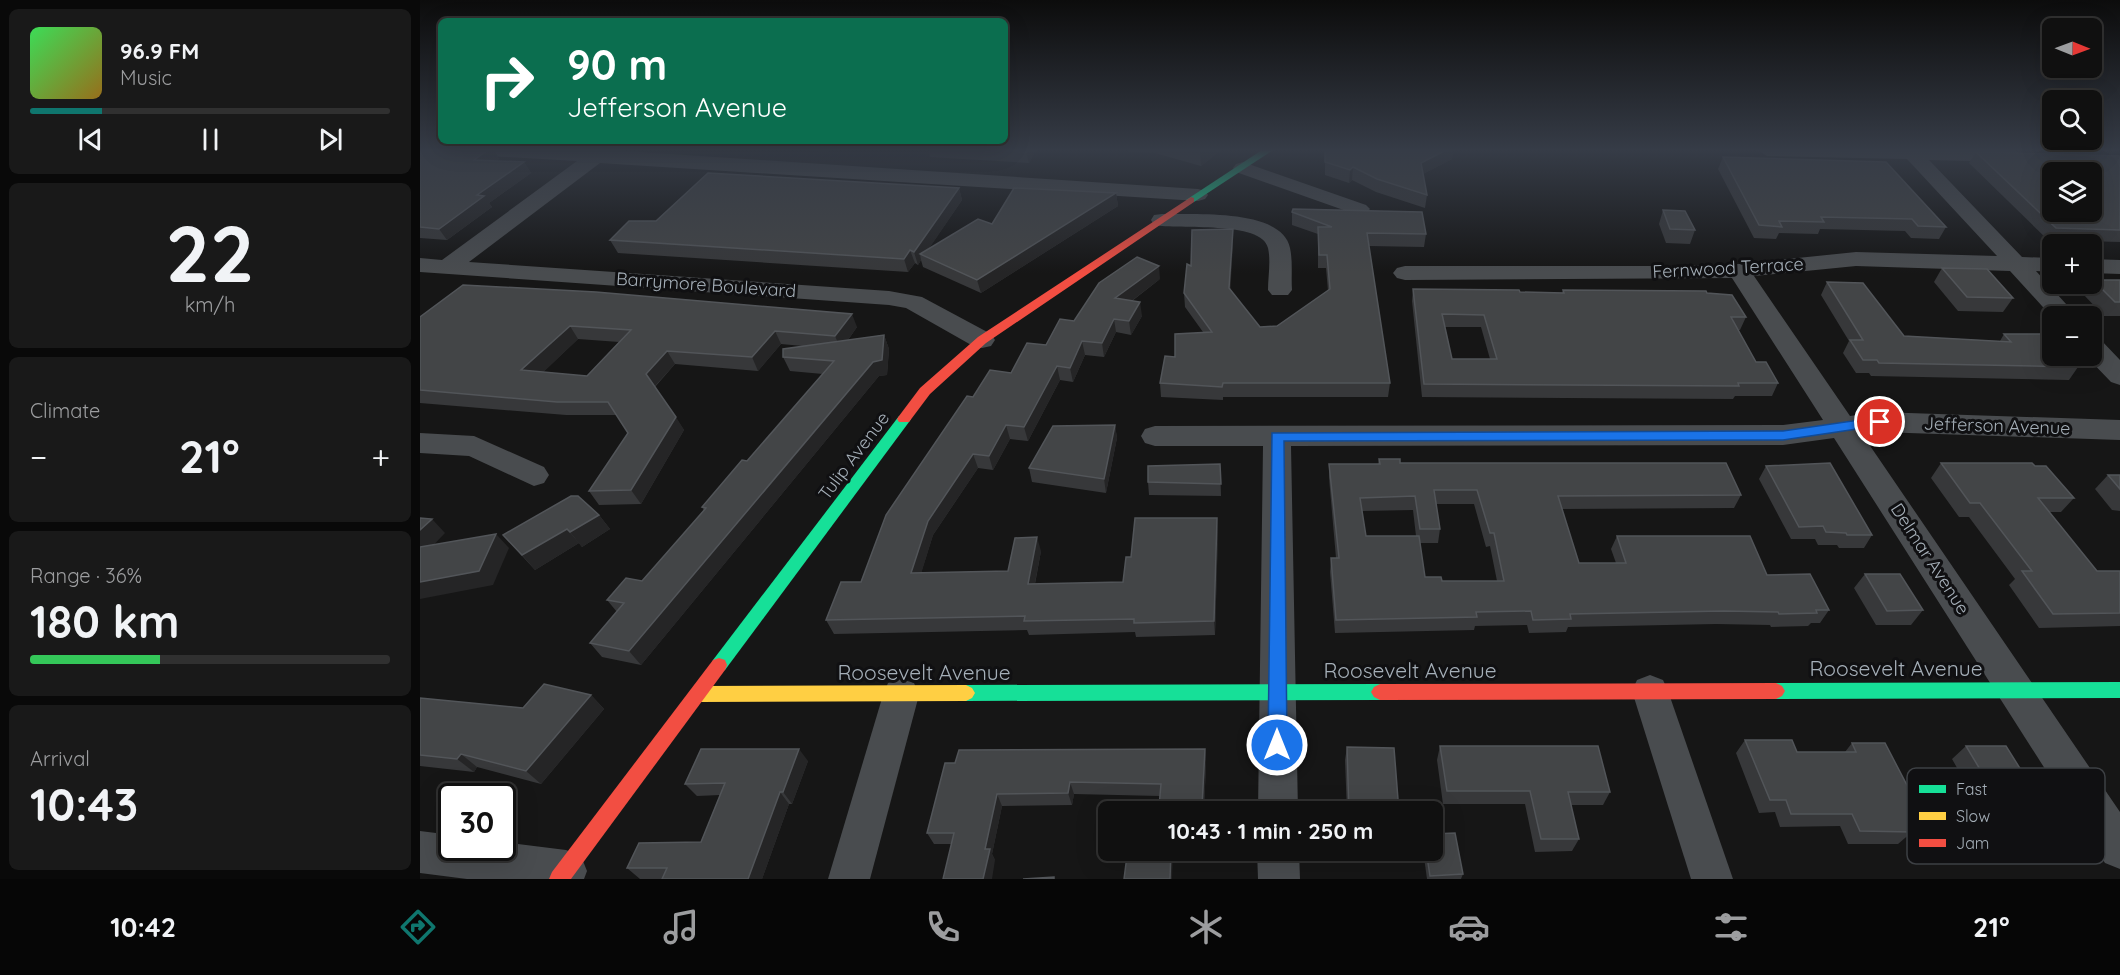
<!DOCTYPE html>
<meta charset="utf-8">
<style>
:root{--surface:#101010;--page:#191919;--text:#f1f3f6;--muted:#9c9d9f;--line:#303030;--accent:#0f766e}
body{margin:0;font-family:Quicksand,sans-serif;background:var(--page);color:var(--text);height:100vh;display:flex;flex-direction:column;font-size:22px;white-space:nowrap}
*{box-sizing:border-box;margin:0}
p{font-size:20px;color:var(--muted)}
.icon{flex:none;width:33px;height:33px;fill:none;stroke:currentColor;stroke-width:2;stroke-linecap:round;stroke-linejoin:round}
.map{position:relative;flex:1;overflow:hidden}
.side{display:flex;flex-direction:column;gap:9px;padding:9px;background:#090909;width:420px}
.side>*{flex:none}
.top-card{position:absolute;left:18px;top:18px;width:570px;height:126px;border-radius:9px;box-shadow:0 6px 24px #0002,0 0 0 2px var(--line);background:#0b6e4f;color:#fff;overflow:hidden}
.needle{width:39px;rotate:91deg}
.fabs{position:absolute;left:1622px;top:18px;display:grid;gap:12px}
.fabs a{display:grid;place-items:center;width:60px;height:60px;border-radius:9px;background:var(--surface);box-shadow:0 6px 24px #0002,0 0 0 2px var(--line);font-size:30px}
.speed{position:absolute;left:18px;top:783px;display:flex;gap:12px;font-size:30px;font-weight:700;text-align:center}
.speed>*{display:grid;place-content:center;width:78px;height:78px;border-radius:50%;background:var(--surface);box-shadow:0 6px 24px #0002,0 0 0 2px var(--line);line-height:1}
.speed .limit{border:3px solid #111;border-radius:9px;background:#fff;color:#111}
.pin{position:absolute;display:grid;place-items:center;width:51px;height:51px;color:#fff;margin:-26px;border:3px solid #fff;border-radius:50%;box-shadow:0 2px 6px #0007}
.me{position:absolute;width:66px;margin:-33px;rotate:0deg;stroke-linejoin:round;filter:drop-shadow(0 0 4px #0008)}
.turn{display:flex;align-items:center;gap:21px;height:126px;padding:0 30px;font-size:27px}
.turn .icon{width:78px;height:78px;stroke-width:2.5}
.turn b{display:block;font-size:42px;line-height:51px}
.big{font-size:45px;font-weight:800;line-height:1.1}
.side .tile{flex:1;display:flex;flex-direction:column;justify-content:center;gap:9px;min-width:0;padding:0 21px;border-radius:9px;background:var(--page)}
.side .dial{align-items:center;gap:0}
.dial b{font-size:78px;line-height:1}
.song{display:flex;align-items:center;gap:18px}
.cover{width:72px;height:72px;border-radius:9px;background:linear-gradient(135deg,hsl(130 70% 55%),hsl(40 70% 35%))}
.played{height:6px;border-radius:3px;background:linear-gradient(90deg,var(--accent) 20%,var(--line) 20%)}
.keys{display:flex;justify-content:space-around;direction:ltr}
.heat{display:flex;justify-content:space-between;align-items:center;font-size:33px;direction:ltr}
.charge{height:9px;border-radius:4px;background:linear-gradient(90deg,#34c759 36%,var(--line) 0)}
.trip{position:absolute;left:678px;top:801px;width:345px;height:60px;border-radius:9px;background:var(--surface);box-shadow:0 6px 24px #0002,0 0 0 2px var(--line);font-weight:800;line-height:60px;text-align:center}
.menu{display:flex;height:96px;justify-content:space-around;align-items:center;background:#060606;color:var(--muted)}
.menu .icon{width:42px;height:42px}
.menu .selected{color:var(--accent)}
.menu b{font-size:27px;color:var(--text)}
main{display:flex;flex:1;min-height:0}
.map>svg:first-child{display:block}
</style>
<main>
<section class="side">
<div class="tile">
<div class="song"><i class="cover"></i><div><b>96.9 FM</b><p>Music</p></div></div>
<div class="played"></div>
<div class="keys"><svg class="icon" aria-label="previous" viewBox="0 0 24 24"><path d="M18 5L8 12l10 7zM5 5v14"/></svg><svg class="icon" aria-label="pause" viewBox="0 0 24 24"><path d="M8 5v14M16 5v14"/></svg><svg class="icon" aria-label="next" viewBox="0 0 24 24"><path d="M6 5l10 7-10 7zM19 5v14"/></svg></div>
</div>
<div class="tile dial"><b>22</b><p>km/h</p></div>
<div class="tile"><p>Climate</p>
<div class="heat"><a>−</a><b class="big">21°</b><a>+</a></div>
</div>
<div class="tile"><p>Range · 36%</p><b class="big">180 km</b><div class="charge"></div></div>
<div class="tile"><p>Arrival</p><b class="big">10:43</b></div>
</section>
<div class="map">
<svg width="1700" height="879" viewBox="0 0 1700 879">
<rect width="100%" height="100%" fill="#161616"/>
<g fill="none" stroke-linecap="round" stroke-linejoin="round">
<!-- street -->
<g fill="#494c4f" fill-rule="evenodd">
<path d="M59 150H191L778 189 785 191 788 195 785 199 778 201 180 163 49 262 469 291 502 297 571 334 575 340 571 346 562 348 553 346 486 308 469 305 0 272V258L22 260 157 161 68 156Z"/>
<path d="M1338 150H1594L1603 156 1593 162 1509 160 1602 257 1632 258V272L1616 271 1657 316 1632 317 1590 271 1436 266 1334 276 1430 416 1459 412 1700 420V440L1459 432 1442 434 1700 812V869L1685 863 1414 438 1363 445 871 446 878 812H838L843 446H735L725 443 721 436 725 429 735 426 1363 425 1403 420 1312 278 985 280 977 278 973 273 977 268 985 266H1259L1319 264 1436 252 1577 256 1487 159 1347 156Z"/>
<path d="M823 162 946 205 950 209 946 213H932L816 172 813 168 816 164Z"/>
<path d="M742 214C773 215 862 208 870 248 873 261 871 277 872 290L868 295H852L848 290C848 277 851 261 848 248 842 220 758 230 734 225L731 220 734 215Z"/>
<path d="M1671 259 1700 260V274L1671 273Z"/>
<path d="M1671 337 1680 339 1700 360V385L1691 382 1666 356H1671Z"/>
<path d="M0 433 54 436 124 467 129 475 124 483 114 486 49 456 0 453Z"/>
<path d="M1230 675 1243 680 1248 691 1313 879H1271L1212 691 1217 680Z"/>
<path d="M481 679 494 683 499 695 450 879H408L463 695 468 683Z"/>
<path d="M0 831 32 835V848H82V842L146 850 161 856 167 871 164 879H47L0 873Z"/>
<path d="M837 850H879L880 879H838Z"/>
</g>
<!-- fast -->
<g fill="#16e098" fill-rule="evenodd">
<path d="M842 150H853L774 202 766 200Z"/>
<path d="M484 415 489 416 491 419 489 422 305 670 299 672 293 670 291 665 293 660 479 416Z"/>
<path d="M1700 682V698L1356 699 1350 696 1347 691 1350 686 1356 683Z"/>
<path d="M960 684 966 687 969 692 966 697 960 700 546 701 540 698 537 693 540 688 546 685Z"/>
</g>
<!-- slow -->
<path fill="#ffcf43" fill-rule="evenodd" d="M546 685 552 688 555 693 552 698 546 701 280 702 274 699 271 694 274 689 280 686Z"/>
<!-- jam -->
<g fill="#f24e42" fill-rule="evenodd">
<path d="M771 197 774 198V202L566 343 510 394 489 422H479L477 419 479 416 500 388 558 337Z"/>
<path d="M299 658 305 660 307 665 305 670 151 879H129L132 872 293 660Z"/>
<path d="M1356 683 1362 686 1365 691 1362 696 1356 699 960 700 954 697 951 692 954 687 960 684Z"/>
</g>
</g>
<!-- wall -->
<g fill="#37383a" fill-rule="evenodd">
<path d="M0 150H74L79 159 76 161 104 162 111 173 69 203 72 207 27 240 0 238Z"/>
<path d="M386 150H409L408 152Z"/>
<path d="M509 150H616L609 163 510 157Z"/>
<path d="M709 150H801L781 166 735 153 709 152Z"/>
<path d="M905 150H1033L1032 159 1003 174 1007 195 1005 208 956 192 932 180 929 183 905 175Z"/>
<path d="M1611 150H1700V151Z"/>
<path d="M1556 152 1700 156V242L1628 240 1549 163Z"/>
<path d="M1303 157 1526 227 1519 239 1491 238 1485 231 1400 229 1398 234 1359 233 1356 239 1334 238 1298 169Z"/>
<path d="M539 188 542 200 509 248 696 193 698 206 561 293 503 267 501 260 498 265 495 263 488 272 198 253 190 240 236 221Z"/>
<path d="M1243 210 1275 230 1270 244 1246 243 1239 224Z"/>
<path d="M872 212 1006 234 1004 247 949 246 970 383 968 397H803V400L741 397 740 383 755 357 783 332 765 307 764 293 771 266 813 229V242L810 289 840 327 857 326 908 291 906 268H898V234L872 225Z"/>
<path d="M1522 268 1593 298 1583 312 1538 311 1514 282Z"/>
<path d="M740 279 712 301 722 316 711 335 696 332 684 357 665 355 653 382 640 380 608 441 590 439 573 470 558 468 513 535 501 573 588 571 621 551 615 584 703 582 711 557 798 532 795 635 716 637 715 632 609 635 607 630 414 634 406 620 441 582 553 397 591 373 654 321Z"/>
<path d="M1673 280H1700V316H1684L1663 294Z"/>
<path d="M1407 282 1484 336 1580 341 1584 334 1658 367 1649 380 1451 376 1449 373H1436L1423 353 1429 341 1401 295Z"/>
<path d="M993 289 1100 292 1142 293 1143 290 1287 293 1326 317 1320 330H1318L1336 362 1358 383 1352 396H1315L1313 399 1002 397 992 301ZM1025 327H1061L1070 359H1032Z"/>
<path d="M0 317 437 327 428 340 464 335 469 349 467 375 459 376 221 665 182 657 170 643 197 612 187 600 222 581 284 511 282 507 327 461 403 374 370 371 363 357 383 346 361 344 338 371 255 364 235 387 264 430 221 504 179 505 169 491 208 433 197 415H146L0 403ZM158 339 199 342 167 376 123 372Z"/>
<path d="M695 425 697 438 686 493 612 482 609 468Z"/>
<path d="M959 459 980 463 1321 495 1314 508 1142 509 1159 563H1196L1191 549 1197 536 1347 575 1409 610 1400 623H1391L1388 626 1351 627 1350 625 1296 624 1148 627 1146 632 1109 633 1107 625 1055 626 1054 630 915 633 910 572 911 558H916L909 478V464H958ZM1016 504H1054L1066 547 1070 546 1077 581H1022L1005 577 1000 543H1018L1020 529ZM993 510 996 536H946L942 511Z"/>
<path d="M1521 463 1615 466 1654 498 1641 512H1629L1677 571H1700V626L1619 628 1589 585 1595 579 1549 517H1539L1511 478Z"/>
<path d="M800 464 801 496 729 495 728 482Z"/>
<path d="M1346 466 1452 535 1444 548H1419L1417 545H1398L1395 539H1371L1339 479Z"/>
<path d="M1688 475H1700V511L1692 510 1675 489Z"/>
<path d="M179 515 190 529 162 547 159 543 115 570 83 535Z"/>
<path d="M1445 574 1503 610 1491 625H1456L1434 588Z"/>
<path d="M171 695 184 709 121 784 57 767 54 772 0 766V698L103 708Z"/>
<path d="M1325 740 1377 752H1425L1432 743 1492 832 1478 844H1428L1420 826 1360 827 1355 812 1339 813 1316 753Z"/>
<path d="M1020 746 1190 792 1183 805H1151L1159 839 1152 851 1115 852 1105 804H1023L1017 760Z"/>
<path d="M1546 746 1616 794 1611 798 1620 813 1604 826H1554L1541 804 1552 794 1532 759Z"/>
<path d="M927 747 979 812H927L925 760Z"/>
<path d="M785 749 786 762 784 812H740V796L654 794 652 805 582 806 572 854 575 860 531 844H514L507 833 535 763Z"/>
<path d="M388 761 372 804H369L342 879H220L207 868 281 842 300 795 277 796 265 784Z"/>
<path d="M1003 850H1012L1043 874 1041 879H1007Z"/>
</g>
<!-- shaded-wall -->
<g fill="#252526">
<path d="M68 150H74L79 159 61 171 54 160Z"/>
<path d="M607 150H616L609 163 606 152Z"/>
<path d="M780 150H801L781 166Z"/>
<path d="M1026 150H1033L1032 159 999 176 1001 163Z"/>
<path d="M104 162 111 173 69 203 72 207 27 240 19 229 57 195Z"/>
<path d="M933 167 932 180 929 183 930 170Z"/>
<path d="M539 188 542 200 504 256 500 254 501 260 498 265 494 252Z"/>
<path d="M696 193 698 206 561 293 557 280Z"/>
<path d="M813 229V242L810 301 809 288Z"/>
<path d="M490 250 495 263 488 272 484 259Z"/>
<path d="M739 266 740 279 697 312 695 298Z"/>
<path d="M720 302 722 316 711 335 709 321Z"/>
<path d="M432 314 437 327 421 350 415 336Z"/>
<path d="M694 319 696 332 684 357 682 343Z"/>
<path d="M150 326 158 339 111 384 101 370Z"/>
<path d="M355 331 361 344 338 371 332 357Z"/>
<path d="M464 335 469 349 467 375 459 376 221 665 209 651Z"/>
<path d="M662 341 665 355 653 382 650 368Z"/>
<path d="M247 351 255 364 234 387 226 374Z"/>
<path d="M637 366 640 380 608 441 604 427Z"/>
<path d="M256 417 264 430 221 504 211 490Z"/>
<path d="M586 425 590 439 573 470 569 456Z"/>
<path d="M695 425 697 438 686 493 684 479Z"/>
<path d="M553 454 558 468 513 535 497 587 491 573 508 521Z"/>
<path d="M179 515 190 529 162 547 150 532Z"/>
<path d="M797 518 798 532 795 635 794 621Z"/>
<path d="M12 519 25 533 0 559V530Z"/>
<path d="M147 529 159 543 115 570 102 555Z"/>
<path d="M76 534 89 548 73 585 0 599V582Z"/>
<path d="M617 537 621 551 612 598 608 584Z"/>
<path d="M171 695 184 709 121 784 106 771Z"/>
<path d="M379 749 388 761 372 804 363 792Z"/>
<path d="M785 749 786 762 784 812H783Z"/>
<path d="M41 754 57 767 54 772 37 759Z"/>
<path d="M650 782 654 794 652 805 648 793Z"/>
<path d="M360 792 369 804 342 879H328Z"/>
<path d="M577 794 582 806 572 854 575 860 572 879H563L565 849Z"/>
<path d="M751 850H753L752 879H750Z"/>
</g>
<!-- building -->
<g fill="#434547" stroke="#525559" stroke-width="1.5" fill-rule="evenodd">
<path d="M0 150H68L54 160 104 162 57 195 64 196 19 229 0 227Z"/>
<path d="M582 150H607L606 152Z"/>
<path d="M905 150H1026L1001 163 1007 195 957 179 933 167 930 170 905 162Z"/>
<path d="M1556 152 1700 156V230L1636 228ZM1632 172H1671V212H1632Z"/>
<path d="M1303 157 1466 162 1526 227 1498 226 1492 219 1401 217 1404 222 1359 221 1362 227 1339 225Z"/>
<path d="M288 173 539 188 494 252 490 250 484 259 190 240 209 221H236Z"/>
<path d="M594 188 696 193 557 280 500 254 558 219 572 224Z"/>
<path d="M873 209 1002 212 1006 234 947 233 970 383H803L802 387 740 383 745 356 755 357V334L792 332 764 293 767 264 771 266 772 230 813 229 809 288 840 327 857 326 910 289 907 255H899L898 227H912L872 212Z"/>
<path d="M1243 210 1265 211 1275 230 1250 229Z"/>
<path d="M717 257 739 266 695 298 720 302 709 321 694 319 682 343 662 341 650 368 637 366 604 427 586 425 569 456 553 454 508 521 491 573 588 571 595 538 617 537 608 584 703 582 706 557H711L715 518H797L794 621 714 623V619L604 621 605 616 406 620 421 582H441L466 515 547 396 553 397 570 370 591 373 607 343 626 345 640 319 654 321 679 283Z"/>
<path d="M1522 268 1567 269 1593 298 1547 297Z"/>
<path d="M1673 280H1700V302H1695Z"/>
<path d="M1407 282 1443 283 1484 336 1591 342 1584 334H1624L1632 341V356H1647L1658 367 1459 363 1457 360H1443L1430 340H1443Z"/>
<path d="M43 285 176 292 432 314 415 336 355 331 332 357 247 351 226 374 256 417 211 490 169 491 208 433 188 402H137L0 390V317ZM150 326 211 330 167 376 101 370Z"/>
<path d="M993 289 1099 290 1100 292 1144 293 1143 290 1286 291 1287 293 1312 295 1326 317H1311L1336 362H1346L1358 383H1318L1319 386 1004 384ZM1022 314 1064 315 1077 359H1032Z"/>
<path d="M464 335 462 360 453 362 209 651 170 643 204 603 187 600 206 578 222 581 286 508 282 507 322 460 327 461 414 361 363 357V349Z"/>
<path d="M695 425 684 479 609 468 633 426Z"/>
<path d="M959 459H980V463H1306L1321 495 1138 496 1159 563H1206L1197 536H1330L1347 575 1390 574 1409 610H1396L1397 613 1359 614 1358 612 1304 611 1150 614 1151 619 1113 620 1111 611 1056 612 1057 617 916 620 911 558H919L909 464H960ZM1014 490H1057L1070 533H1074L1084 581H1022L1021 577H1005L999 536H946L940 498 995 496 1000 529H1020Z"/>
<path d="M1410 463 1452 535H1427L1426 533 1406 532 1403 526 1379 527 1346 466Z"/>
<path d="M1521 463H1612L1615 466H1626L1654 498H1618L1677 571H1700V613L1633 614 1602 571H1612L1560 503H1550Z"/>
<path d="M800 464 801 484 728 482V466Z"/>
<path d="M1688 475H1700V489Z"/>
<path d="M151 496H158L179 515 150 532 147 529 102 555 83 535Z"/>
<path d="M0 518 12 519 0 530Z"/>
<path d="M76 534 59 571 0 582V547Z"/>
<path d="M1445 574H1480L1503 610 1467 611Z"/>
<path d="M124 684 171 695 106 771 41 754 37 759 0 755V698L103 708Z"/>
<path d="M1325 740H1372L1377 752H1436L1432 743H1465L1502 814 1492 832 1440 831 1432 814H1371L1366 800H1350Z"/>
<path d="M1020 746H1178L1190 792H1148L1159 839H1121L1110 791H1027Z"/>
<path d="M1546 746H1586L1616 794H1609L1620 813 1569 814 1556 791H1573Z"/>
<path d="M927 747 974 748 979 812H929Z"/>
<path d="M281 749H379L363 792H360L328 879H242L247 868H207L219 843 281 842 305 783 265 784Z"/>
<path d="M785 749 782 806 739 807 741 784 650 782 648 793 577 794 565 849H570L563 879H523L534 833H507L525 763H535L539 750Z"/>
<path d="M1035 833 1043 874 1010 876 1006 850H1012V834Z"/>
<path d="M713 850H751L750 879H704L707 856H713Z"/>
<path d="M634 877V879H603Z"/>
</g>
<!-- sky -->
<linearGradient id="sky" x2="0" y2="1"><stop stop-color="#0c0c0c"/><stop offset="0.55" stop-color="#363c47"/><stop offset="1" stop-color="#363c47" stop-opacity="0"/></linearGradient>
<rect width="1700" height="273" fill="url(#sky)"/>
<!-- route -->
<path fill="#1a73e8" stroke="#114b97" stroke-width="1.5" d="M1460 417 1466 422 1464 425 1363 440 864 441 867 745 864 751 857 754 851 751 848 745 852 433 1363 431Z"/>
<g text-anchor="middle" stroke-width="6" stroke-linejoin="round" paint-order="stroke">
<!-- street labels -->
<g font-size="18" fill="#a5afb8" stroke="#101012">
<text transform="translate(1308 268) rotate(-3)" y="6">Fernwood Terrace</text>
<text transform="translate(286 285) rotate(4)" y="6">Barrymore Boulevard</text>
<text transform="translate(1577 426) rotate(2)" y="6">Jefferson Avenue</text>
<text transform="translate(434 456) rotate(-53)" y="6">Tulip Avenue</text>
<text transform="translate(1510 559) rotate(57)" y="6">Delmar Avenue</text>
</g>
<!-- near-street labels -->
<g font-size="21" fill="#a5afb8" stroke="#101012">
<text x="1476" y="676">Roosevelt Avenue</text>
<text x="990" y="678">Roosevelt Avenue</text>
<text x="504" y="680">Roosevelt Avenue</text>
</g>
</g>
<!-- legend -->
<rect x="1487" y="768" width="198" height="96" rx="9" fill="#101012" stroke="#3d4044" stroke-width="1.5"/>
<rect x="1499" y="785" width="27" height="8" fill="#16e098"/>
<rect x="1499" y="812" width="27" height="8" fill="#ffcf43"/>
<rect x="1499" y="839" width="27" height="8" fill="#f24e42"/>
<g font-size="16" fill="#a5afb8">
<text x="1536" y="795">Fast</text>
<text x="1536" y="822">Slow</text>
<text x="1536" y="849">Jam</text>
</g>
</svg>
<div class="fabs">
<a><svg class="needle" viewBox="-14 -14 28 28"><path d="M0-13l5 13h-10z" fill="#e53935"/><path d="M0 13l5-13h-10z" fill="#9c9d9f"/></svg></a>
<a><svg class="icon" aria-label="search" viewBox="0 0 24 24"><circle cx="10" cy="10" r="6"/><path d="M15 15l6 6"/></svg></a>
<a><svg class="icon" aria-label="layers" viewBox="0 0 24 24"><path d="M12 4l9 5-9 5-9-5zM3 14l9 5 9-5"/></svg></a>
<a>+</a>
<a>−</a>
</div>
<div class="speed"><div class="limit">30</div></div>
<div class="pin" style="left:1460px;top:422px;background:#d93025"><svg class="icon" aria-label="arrive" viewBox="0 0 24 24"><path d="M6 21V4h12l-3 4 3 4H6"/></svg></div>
<svg class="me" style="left:857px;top:745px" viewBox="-20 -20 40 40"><circle r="17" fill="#1a73e8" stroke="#fff" stroke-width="3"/><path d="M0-11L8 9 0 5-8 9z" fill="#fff"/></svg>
<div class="trip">10:43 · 1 min · 250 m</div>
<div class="top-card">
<div class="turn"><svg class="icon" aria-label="right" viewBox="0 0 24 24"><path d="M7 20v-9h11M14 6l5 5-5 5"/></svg><div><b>90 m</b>Jefferson Avenue</div></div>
</div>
</div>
</main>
<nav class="menu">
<b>10:42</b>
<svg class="icon selected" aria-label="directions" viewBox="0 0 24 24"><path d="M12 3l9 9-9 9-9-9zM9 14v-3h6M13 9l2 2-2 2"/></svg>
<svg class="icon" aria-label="music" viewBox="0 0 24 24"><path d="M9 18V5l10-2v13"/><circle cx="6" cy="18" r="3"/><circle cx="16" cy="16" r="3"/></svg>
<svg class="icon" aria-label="phone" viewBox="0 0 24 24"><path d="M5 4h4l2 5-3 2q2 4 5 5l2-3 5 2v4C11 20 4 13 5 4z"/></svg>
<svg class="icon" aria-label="climate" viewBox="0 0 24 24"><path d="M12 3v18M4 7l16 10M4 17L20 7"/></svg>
<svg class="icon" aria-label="car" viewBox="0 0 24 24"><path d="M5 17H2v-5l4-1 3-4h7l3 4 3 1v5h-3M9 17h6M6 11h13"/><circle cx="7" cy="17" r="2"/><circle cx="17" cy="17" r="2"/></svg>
<svg class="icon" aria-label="filters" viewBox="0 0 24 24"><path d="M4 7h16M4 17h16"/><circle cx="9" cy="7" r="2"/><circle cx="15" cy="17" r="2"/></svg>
<b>21°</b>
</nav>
